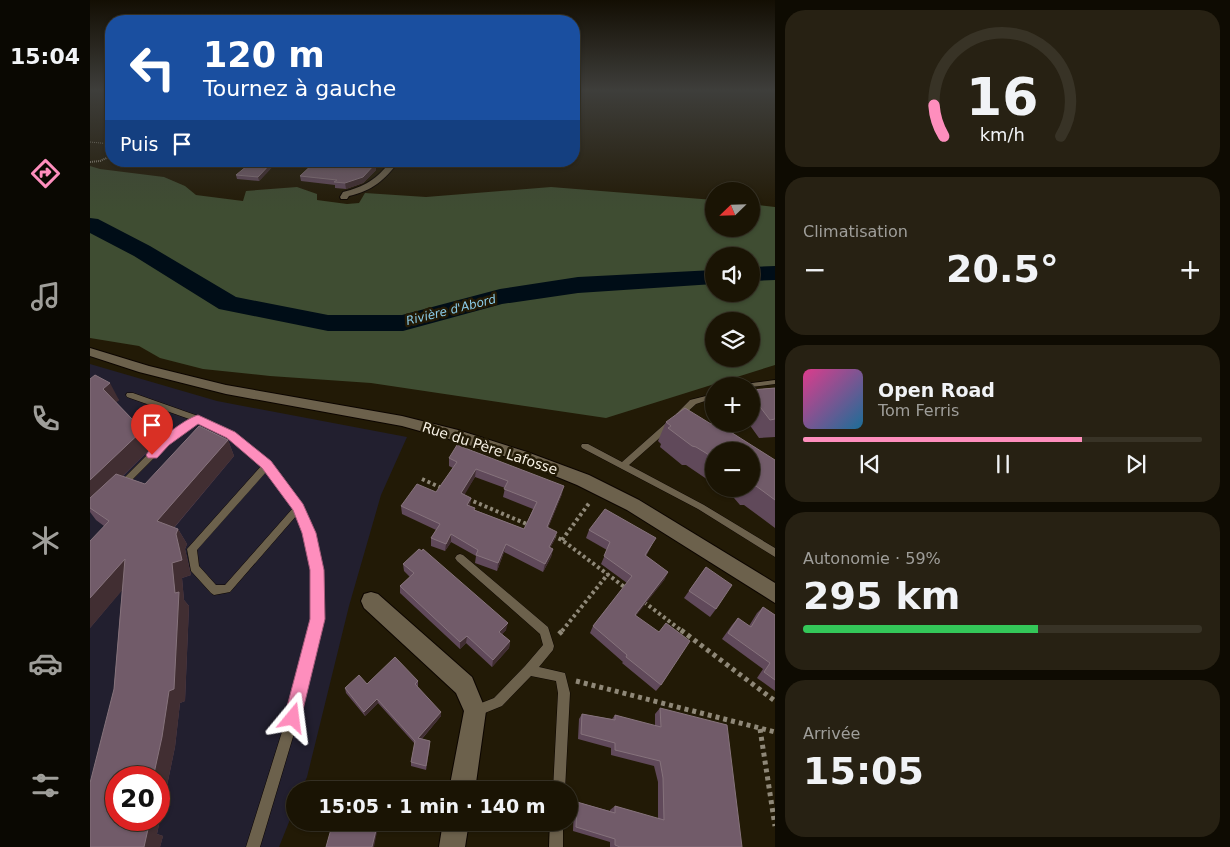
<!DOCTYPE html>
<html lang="fr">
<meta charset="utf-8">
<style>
:root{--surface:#1a1404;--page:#272113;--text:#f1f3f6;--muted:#9f9e9a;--line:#383326;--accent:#fe8ebd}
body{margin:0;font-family:"DejaVu Sans",sans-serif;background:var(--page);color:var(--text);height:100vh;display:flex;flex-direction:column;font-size:19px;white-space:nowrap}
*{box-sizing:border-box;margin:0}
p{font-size:16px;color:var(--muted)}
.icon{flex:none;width:28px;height:28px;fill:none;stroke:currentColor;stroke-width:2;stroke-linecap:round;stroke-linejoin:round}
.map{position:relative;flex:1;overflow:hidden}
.details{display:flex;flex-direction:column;gap:10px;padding:10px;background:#0e0b02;width:455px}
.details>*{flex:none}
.guide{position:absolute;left:15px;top:15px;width:475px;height:152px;border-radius:20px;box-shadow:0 1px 4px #0004,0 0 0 1px var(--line);background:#1a4fa0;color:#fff;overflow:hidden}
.needle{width:32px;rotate:247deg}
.buttons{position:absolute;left:615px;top:182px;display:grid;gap:10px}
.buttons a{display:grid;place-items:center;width:55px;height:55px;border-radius:50%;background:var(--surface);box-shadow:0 1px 4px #0004,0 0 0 1px var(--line);font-size:25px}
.speed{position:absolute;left:15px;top:766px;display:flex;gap:10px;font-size:25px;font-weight:700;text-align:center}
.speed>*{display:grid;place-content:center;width:65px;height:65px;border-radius:50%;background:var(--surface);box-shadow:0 1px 4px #0004,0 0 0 1px var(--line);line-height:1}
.speed .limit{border:8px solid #d22;background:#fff;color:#111}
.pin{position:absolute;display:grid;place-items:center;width:42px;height:42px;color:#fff;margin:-51px -21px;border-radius:50% 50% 50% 0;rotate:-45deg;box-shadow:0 0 5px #0007}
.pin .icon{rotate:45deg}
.me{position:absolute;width:55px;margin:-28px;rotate:16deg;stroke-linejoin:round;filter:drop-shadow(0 0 4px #0008)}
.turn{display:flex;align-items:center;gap:18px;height:105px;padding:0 15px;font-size:22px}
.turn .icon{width:65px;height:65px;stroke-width:2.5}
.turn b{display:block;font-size:35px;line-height:42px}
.then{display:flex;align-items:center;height:48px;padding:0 15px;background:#0003;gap:10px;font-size:19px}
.big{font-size:38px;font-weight:700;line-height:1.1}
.details .card{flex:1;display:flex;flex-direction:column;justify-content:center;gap:8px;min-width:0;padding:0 18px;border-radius:20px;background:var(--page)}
.details .dial{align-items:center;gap:0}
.dial svg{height:130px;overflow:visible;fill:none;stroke:var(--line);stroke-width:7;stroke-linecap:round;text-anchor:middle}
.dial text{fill:var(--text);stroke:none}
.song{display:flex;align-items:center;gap:15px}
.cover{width:60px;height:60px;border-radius:8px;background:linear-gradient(135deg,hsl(330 70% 55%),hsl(200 70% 35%))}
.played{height:5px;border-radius:2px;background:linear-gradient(90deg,var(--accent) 70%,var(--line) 70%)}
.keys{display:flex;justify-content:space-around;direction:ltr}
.heat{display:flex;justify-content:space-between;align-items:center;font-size:28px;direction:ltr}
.charge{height:8px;border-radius:4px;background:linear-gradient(90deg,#34c759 59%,var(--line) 0)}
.trip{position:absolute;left:196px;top:781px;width:292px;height:50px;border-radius:25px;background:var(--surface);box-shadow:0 1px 4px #0004,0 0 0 1px var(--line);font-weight:700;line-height:50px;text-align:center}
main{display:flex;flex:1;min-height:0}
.tabs{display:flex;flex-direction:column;width:90px;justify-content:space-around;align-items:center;background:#0a0802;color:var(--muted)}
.tabs .icon{width:35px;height:35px}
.tabs .active{color:var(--accent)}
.tabs b{font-size:22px;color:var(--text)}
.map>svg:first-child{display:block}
</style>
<main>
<nav class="tabs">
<b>15:04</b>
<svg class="icon active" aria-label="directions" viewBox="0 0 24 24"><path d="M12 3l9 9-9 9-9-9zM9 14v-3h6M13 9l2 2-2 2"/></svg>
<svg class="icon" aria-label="music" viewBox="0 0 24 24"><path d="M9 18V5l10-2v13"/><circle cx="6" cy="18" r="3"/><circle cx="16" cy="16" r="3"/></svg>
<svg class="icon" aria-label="phone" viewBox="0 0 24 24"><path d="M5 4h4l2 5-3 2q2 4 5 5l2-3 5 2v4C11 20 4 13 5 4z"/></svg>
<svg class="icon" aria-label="climate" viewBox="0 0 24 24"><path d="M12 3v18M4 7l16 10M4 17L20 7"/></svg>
<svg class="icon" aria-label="car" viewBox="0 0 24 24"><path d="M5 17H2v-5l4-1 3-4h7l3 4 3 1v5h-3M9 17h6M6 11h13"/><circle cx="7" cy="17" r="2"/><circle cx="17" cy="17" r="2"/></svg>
<svg class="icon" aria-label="filters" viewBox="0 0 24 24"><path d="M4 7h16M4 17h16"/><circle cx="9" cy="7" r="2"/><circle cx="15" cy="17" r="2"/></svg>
</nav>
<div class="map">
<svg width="685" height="847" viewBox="0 0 685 847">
<rect width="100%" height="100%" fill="#221a06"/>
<!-- commercial -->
<path fill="#221f2f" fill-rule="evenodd" d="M0 364 127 401 317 437 291 495 259 606 217 777 211 790H205V807L189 847H0ZM26 778H69V820H26Z"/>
<!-- forest -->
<path fill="#3f4d32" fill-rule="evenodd" d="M0 166 10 169 74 177 95 186 106 195 153 201 156 191 207 187 227 194V200L257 204 269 203 275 193 336 197 461 187 624 200V229H661V204L685 207V365L516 418 281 383 180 376 113 369 70 358 49 346 0 338ZM624 256H661V294H624ZM624 321H661V359H624Z"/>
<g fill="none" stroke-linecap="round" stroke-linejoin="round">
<!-- river -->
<g fill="#000d17" fill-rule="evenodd">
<path d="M0 218 8 219 60 246 146 297 238 315H312L410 289 488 277 624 270V284L488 293 412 304 313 331H238L129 309 44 256 0 233Z"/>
<path d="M685 266V280L661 281V267Z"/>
</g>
<!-- lane casing -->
<g stroke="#0c0500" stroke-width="1">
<g id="lane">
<path d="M685 380V384L661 387V386H651L654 384Z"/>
<path d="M37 393H43L111 417 144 433 180 463 211 505 224 533 232 570 233 619 214 700 170 847H156L202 700 223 619 222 570 214 533 207 515 140 592 124 595 121 593 101 571 97 549 172 465 138 437 108 422 78 444 35 487 32 488 29 487 28 485 29 483 72 440 102 420 37 397 36 395ZM177 471 203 508 135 585H126L109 566 107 550Z"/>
<path d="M624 394V398L606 404 593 416H587L586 414 600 400Z"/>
<path d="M580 421 584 424 583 426 539 465 614 505 685 548V557L608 509 492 448 491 446 492 444H498L532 462 577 422Z"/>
<path d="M370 554 373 555 458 627 464 646 463 650 449 667 475 673 480 693 475 790H463L468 693 466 681 441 676 412 706 385 717 381 715 379 711 381 707 404 698 435 666 453 645 450 634 367 561 365 558 367 555Z"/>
<path d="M460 822H473V847H459Z"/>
</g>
</g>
<!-- street casing -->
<g stroke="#0c0500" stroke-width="2">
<g id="street">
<path d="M301 161H309C295 180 282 191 259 196L257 199H251L250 197 253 192C274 187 287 179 301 161Z"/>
<path d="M281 592 288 594 382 677 396 711 385 790H359L374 711 366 693 274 608 271 601 274 594Z"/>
<path d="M353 822H379L375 847H349Z"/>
</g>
</g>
<!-- secondary casing -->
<g stroke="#0c0500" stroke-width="2">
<path id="secondary" d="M0 348 59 366 136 385 312 416 368 430 437 452 499 475 549 500 685 583V603L537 510 487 485 426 460 366 441 312 426 136 394 49 372 0 356Z"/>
</g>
<!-- path-far3 -->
<path stroke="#8f8878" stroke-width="1" stroke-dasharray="1 1" stroke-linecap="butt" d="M0 142 21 144"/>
<!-- path-far2 -->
<path stroke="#8f8878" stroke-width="2" stroke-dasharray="1 1" stroke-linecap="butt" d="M0 162 10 161 21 156"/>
<!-- path-far1 -->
<g stroke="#8f8878" stroke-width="4" stroke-dasharray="3 3" stroke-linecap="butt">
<path d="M332 479 354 489"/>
<path d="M378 499 439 525"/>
<path d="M463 536 472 540 537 589"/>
<path d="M472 540 500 502"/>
<path d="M554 602 592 631"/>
<path d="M472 631 518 574"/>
</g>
<!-- path -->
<g stroke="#8f8878" stroke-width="5" stroke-dasharray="4 4" stroke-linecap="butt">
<path d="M591 630 685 701"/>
<path d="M469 634 473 630"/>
<path d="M486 681 685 732"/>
<path d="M670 729 685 826"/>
</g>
<!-- lane -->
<use href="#lane" fill="#6c614c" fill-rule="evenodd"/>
<!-- street -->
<use href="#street" fill="#6c614c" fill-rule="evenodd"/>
<!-- secondary -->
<use href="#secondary" fill="#6c614c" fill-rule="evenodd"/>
</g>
<!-- wall -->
<g fill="#60495a" fill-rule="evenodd">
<path d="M188 161 169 181 147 179 146 175Z"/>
<path d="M285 164 286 170 273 183 256 189 245 188V185L211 181 210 176Z"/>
<path d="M0 379 29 400 26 402 43 420 56 427 65 444 33 476 55 484 138 440 144 456 84 528 88 529 97 544 95 549 101 575 92 578 94 600 99 606 95 701 90 703 85 747 67 834 73 836 70 847H0L24 689 32 590 0 628 14 526 6 520 0 512Z"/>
<path d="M685 388V437L669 438 659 424H661V390Z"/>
<path d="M576 422 621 424 685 460V528L654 505H650L644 498 631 489H661V451H624V484L596 465H592L570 447 571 444 568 441Z"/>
<path d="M359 458 472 494 458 528 465 539 460 548 463 549 461 557 453 572 414 552 407 571 385 563 386 556 361 542 355 551 341 546V538L346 530 312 514 311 506 346 492 363 468 359 466ZM385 477 415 488 413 497 443 509 434 529 385 510 380 506 374 494Z"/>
<path d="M499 530 562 545 556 556 578 572 574 580 546 615 571 685 566 691 532 663 533 662 500 633 503 626 537 583 511 564 517 550 496 538Z"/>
<path d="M313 564 416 630 412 634 420 641 419 648 402 667 376 643 370 649 310 593V586L320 577 314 571Z"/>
<path d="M616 567 626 609 620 617 594 598Z"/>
<path d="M673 607 685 615V691L667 678 673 669 632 639 642 625 648 618 659 626 667 613Z"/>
<path d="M328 681V687L351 716 332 739 340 745 336 770 321 766V762L325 744 288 703 275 716 256 693 255 688 277 684Z"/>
<path d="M570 708 652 847H520V842L483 831 484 806 487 802 520 811V810L525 806 568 819V782L564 766 521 755V748L488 739 489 719 492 714 522 719 525 715 565 726V714Z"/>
</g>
<!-- shaded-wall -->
<g fill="#412e32">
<path d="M183 161H188L169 181 168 177Z"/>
<path d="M285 164 286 170 273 183 256 189 255 183Z"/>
<path d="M20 383 29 400 23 405 13 389Z"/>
<path d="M56 427 65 444 0 508V480Z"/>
<path d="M138 440 144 456 76 537 67 521Z"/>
<path d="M386 469 385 477 371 501V493Z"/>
<path d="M474 486 472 494 455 535 457 527Z"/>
<path d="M381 498 380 506 377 505Z"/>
<path d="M88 529 97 544 95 549 101 575 92 578 94 600 99 606 95 701 90 703 85 747 67 834 73 836 70 847H54L52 830 54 820H69V778H63L85 593 82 563 86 534Z"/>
<path d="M467 532 465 539 457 554 459 547Z"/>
<path d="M361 534V542L355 551 356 544Z"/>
<path d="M416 544 414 552 407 571 408 563Z"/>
<path d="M463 549 461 557 453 572 455 564Z"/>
<path d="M35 559 46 574 0 628V598Z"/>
<path d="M578 572 574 580 541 622 545 615Z"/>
<path d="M418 623 416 630 408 639 409 632Z"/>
<path d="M377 636 376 643 370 649V642Z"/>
<path d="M420 641 419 648 402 667 403 660Z"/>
<path d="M287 699 288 703 275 716 274 712Z"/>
<path d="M351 712V716L329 742 328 738Z"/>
<path d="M340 741V745L336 770V766Z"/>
<path d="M288 822H289L284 847H282Z"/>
</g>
<!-- building -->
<g fill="#715b69" stroke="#86737c" fill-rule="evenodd">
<path d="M163 161H183L168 177 146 175Z"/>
<path d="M226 161H264L285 164 273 177 255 183 244 182 247 180 210 176Z"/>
<path d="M5 375 20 383 13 389 43 420 56 427 0 480V379Z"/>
<path d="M685 388V419L680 420 661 395V390Z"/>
<path d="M595 408 621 424 624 422V424H628L685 460V500L666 486H662L661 485V451H624V458L606 447 602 446 578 428 581 426 576 422Z"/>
<path d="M109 426 138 440 67 521 88 529 86 534 92 560 82 563 85 593 89 592 84 689 79 691 72 737 63 778H26V820H54L52 830 58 829 54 847H0V783L24 689 35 559 0 598V541L19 521 0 508V498L26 474 55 484Z"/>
<path d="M367 445 474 486 457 527 467 532 459 547 463 549 455 564 416 544 408 563 386 555 388 550 361 534 356 544 341 538 350 524 311 506 327 484 346 492 367 462 359 458ZM386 469 418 481 414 489 447 502 434 529 384 510 385 508 377 505 381 498 371 493Z"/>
<path d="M515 509 566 538 555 555 578 572 545 615 569 632 576 623 600 641 571 685 536 657 537 655 503 626 542 576 514 556 520 542 499 530Z"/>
<path d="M329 549 332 551 333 549 418 623 409 632 420 641 403 660 377 636 370 642 310 586 324 573 313 564Z"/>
<path d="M616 567 642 585 626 609 599 591Z"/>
<path d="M673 607 685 615V680L674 672 680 663 638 633 648 618 661 627Z"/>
<path d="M305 657 328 681 325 684 351 712 328 738 340 741 336 766 321 762 325 741 287 699 274 712 255 688 269 675 277 684Z"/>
<path d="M570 708 637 725 652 847H530L525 845V839L486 827 487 802 525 813V806L574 820 573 778 570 761 525 750V743L491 734 492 714 525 720V715L571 727Z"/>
<path d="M242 781 272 790H239Z"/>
<path d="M243 822H288L282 847H236Z"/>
</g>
<!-- sky -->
<linearGradient id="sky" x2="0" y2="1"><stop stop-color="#130e03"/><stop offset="0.43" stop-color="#3e3e3b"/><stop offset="1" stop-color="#3e3e3b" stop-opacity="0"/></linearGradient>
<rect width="685" height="210" fill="url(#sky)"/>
<!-- route -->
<path fill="#fe8ebd" stroke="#a55c7b" d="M108 415 145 432 181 461 213 504 226 533 234 570 235 619 211 718 209 725 203 727 196 725 194 718 220 619V570L212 533 203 510 172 468 137 438 108 424 79 445 67 458H58L56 455C64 443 94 419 108 415Z"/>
<g text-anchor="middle" stroke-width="5" stroke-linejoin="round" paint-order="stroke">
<!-- far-water labels -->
<g font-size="12" font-style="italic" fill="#8ccce9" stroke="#221a06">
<text transform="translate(361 310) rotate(-14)" y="4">Rivière d'Abord</text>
</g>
<!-- street labels -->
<g font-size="14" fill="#f8f2e6" stroke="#221a06">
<text transform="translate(400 448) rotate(18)" y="5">Rue du Père Lafosse</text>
</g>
</g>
</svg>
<div class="buttons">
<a><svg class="needle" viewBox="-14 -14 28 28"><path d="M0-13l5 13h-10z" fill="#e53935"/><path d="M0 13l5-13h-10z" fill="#9f9e9a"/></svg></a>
<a><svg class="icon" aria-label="sound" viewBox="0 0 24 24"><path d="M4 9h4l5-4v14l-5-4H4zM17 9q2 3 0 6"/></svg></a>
<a><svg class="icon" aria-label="layers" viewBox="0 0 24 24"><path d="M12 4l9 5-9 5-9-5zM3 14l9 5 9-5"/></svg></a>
<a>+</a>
<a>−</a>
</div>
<div class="speed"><div class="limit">20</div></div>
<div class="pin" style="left:62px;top:455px;background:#d93025"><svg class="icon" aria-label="arrive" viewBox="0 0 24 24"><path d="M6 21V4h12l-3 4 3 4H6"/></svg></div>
<svg class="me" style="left:203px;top:718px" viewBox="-20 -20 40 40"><path d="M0-17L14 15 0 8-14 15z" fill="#fe8ebd" stroke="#fff" stroke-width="4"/></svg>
<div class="trip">15:05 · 1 min · 140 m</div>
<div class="guide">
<div class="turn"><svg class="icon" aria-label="left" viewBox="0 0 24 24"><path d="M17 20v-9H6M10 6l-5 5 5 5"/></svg><div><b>120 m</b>Tournez à gauche</div></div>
<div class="then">Puis<svg class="icon" aria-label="arrive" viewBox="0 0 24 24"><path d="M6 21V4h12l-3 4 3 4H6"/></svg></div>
</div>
</div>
<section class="details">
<div class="card dial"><svg viewBox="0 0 100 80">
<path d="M14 69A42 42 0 1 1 86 69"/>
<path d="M14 69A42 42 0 0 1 8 50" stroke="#fe8ebd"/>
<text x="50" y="56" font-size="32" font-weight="700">16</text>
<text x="50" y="72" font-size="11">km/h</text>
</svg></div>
<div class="card"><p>Climatisation</p>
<div class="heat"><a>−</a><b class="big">20.5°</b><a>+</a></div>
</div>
<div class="card">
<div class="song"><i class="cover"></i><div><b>Open Road</b><p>Tom Ferris</p></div></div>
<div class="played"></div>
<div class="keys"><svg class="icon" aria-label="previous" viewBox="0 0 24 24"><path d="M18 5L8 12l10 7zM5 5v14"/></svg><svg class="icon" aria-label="pause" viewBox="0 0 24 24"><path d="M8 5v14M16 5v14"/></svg><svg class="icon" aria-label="next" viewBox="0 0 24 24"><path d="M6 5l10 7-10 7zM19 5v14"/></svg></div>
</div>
<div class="card"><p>Autonomie · 59%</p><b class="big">295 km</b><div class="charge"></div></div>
<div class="card"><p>Arrivée</p><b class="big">15:05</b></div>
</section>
</main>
